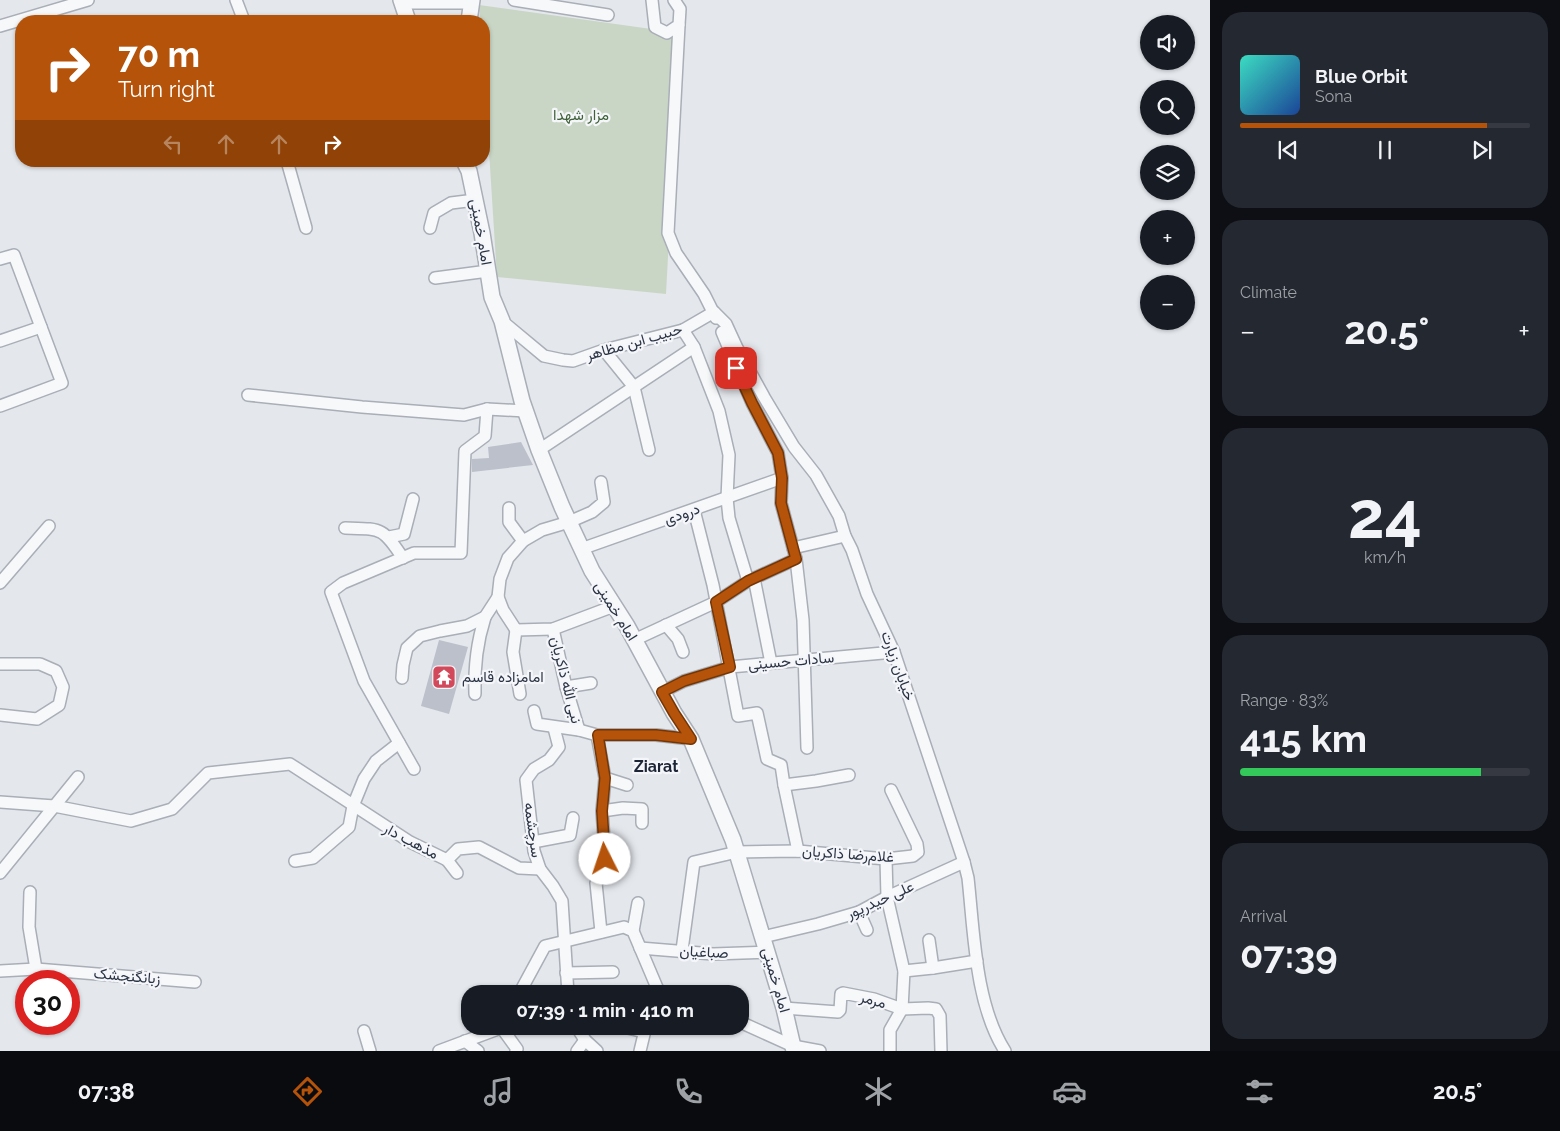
<!DOCTYPE html>
<meta charset="utf-8">
<style>
:root{--surface:#171b24;--page:#242831;--text:#f1f3f6;--muted:#9ea1a6;--line:#363941;--accent:#b45309}
body{margin:0;font-family:Raleway,Vazirmatn,sans-serif;background:var(--page);color:var(--text);height:100vh;display:flex;flex-direction:column;font-size:19px;white-space:nowrap}
*{box-sizing:border-box;margin:0}
p{font-size:16px;color:var(--muted)}
.icon{flex:none;width:28px;height:28px;fill:none;stroke:currentColor;stroke-width:2;stroke-linecap:round;stroke-linejoin:round}
.map{position:relative;flex:1;overflow:hidden}
.drawer{display:flex;flex-direction:column;gap:12px;padding:12px;background:#0d0f14;width:350px}
.drawer>*{flex:none}
.top-card{position:absolute;left:15px;top:15px;width:475px;height:152px;border-radius:20px;box-shadow:0 1px 4px #0004;background:#b45309;color:#fff;overflow:hidden}
.buttons{position:absolute;left:1140px;top:15px;display:grid;gap:10px}
.buttons a{display:grid;place-items:center;width:55px;height:55px;border-radius:50%;background:var(--surface);box-shadow:0 1px 4px #0004;font-size:25px}
.speed{position:absolute;left:15px;top:970px;display:flex;gap:10px;font-size:25px;font-weight:700;text-align:center}
.speed>*{display:grid;place-content:center;width:65px;height:65px;border-radius:50%;background:var(--surface);box-shadow:0 1px 4px #0004;line-height:1}
.speed .limit{border:8px solid #d22;background:#fff;color:#111}
.pin{position:absolute;display:grid;place-items:center;width:42px;height:42px;color:#fff;margin:-21px;border-radius:10px;box-shadow:0 2px 8px #0006}
.me{position:absolute;width:55px;margin:-28px;rotate:356deg;stroke-linejoin:round;filter:drop-shadow(0 0 4px #0008)}
.turn{display:flex;align-items:center;gap:18px;height:105px;padding:0 20px;font-size:22px}
.turn .icon{width:65px;height:65px;stroke-width:2.5}
.turn b{display:block;font-size:35px;line-height:42px}
.lanes{display:flex;align-items:center;height:48px;padding:0 20px;background:#0003;justify-content:center;gap:25px;direction:ltr}
.lanes .off{opacity:.35}
.big{font-size:38px;font-weight:700;line-height:1.1}
.drawer .tile{flex:1;display:flex;flex-direction:column;justify-content:center;gap:8px;min-width:0;padding:0 18px;border-radius:20px;background:var(--page)}
.drawer .dial{align-items:center;gap:0}
.dial b{font-size:65px;line-height:1}
.song{display:flex;align-items:center;gap:15px}
.cover{width:60px;height:60px;border-radius:8px;background:linear-gradient(135deg,hsl(170 70% 55%),hsl(220 70% 35%))}
.played{height:5px;border-radius:2px;background:linear-gradient(90deg,var(--accent) 85%,var(--line) 85%)}
.keys{display:flex;justify-content:space-around;direction:ltr}
.heat{display:flex;justify-content:space-between;align-items:center;font-size:28px;direction:ltr}
.charge{height:8px;border-radius:4px;background:linear-gradient(90deg,#34c759 83%,var(--line) 0)}
.trip{position:absolute;left:461px;top:985px;width:288px;height:50px;border-radius:20px;background:var(--surface);box-shadow:0 1px 4px #0004;font-weight:700;line-height:50px;text-align:center}
.menu{display:flex;height:80px;justify-content:space-around;align-items:center;background:#090b0e;color:var(--muted)}
.menu .icon{width:35px;height:35px}
.menu .current{color:var(--accent)}
.menu b{font-size:22px;color:var(--text)}
main{display:flex;flex:1;min-height:0}
.map>svg:first-child{display:block}
</style>
<main>
<div class="map">
<svg width="1210" height="1051" viewBox="0 0 1210 1051">
<rect width="100%" height="100%" fill="#e4e7ec"/>
<!-- green -->
<path fill="#c9d6c5" d="M479 5 680 33 666 294 497 277 484 72V21H480Z"/>
<!-- building -->
<g fill="#bbc0ca">
<path d="M521 442 533 465 472 472V459L489 458 488 447Z"/>
<path d="M439 640 468 647 449 714 421 706Z"/>
</g>
<g fill="none" stroke-linecap="round" stroke-linejoin="round">
<!-- minor casing -->
<g stroke="#a9aeb7" stroke-width="14">
<g id="minor">
<path d="M236 0 244 21"/>
<path d="M514 0 608 15"/>
<path d="M652 0 655 27 667 33 679 25 680 9 674 0"/>
<path d="M402 3H471"/>
<path d="M679 25 668 233 676 253 704 294 716 318"/>
<path d="M0 26 88 0"/>
<path d="M287 161 306 228"/>
<path d="M430 228 434 213 451 203 475 200"/>
<path d="M0 259 14 255 62 383 0 406"/>
<path d="M435 278 488 271"/>
<path d="M714 312 726 324 737 348 764 397 794 447 816 475 839 516 845 536 852 550 867 594 894 652 964 862 968 878C974 932 975 1004 1005 1051"/>
<path d="M502 321 544 356 563 360 573 361 604 350 683 330 714 312"/>
<path d="M683 330 694 347 719 411 729 455 727 498 729 518 748 581"/>
<path d="M722 332 752 403 778 453 782 478 781 503 796 559 803 620 807 748"/>
<path d="M0 341 41 327"/>
<path d="M604 350 634 387 649 450"/>
<path d="M248 395 362 407 464 415 487 409 525 411"/>
<path d="M539 450 694 347"/>
<path d="M509 508V522L523 541"/>
<path d="M694 510 713 585 738 716 757 713 767 759 781 765 784 785 798 851"/>
<path d="M345 528C382 529 382 527 403 558"/>
<path d="M389 537 404 534 413 499"/>
<path d="M793 548 845 536"/>
<path d="M581 549 782 478"/>
<path d="M754 578 771 663"/>
<path d="M0 583 49 526"/>
<path d="M498 597 503 610 516 630 553 629 614 606"/>
<path d="M666 625 678 639 683 652"/>
<path d="M553 629 566 687 579 730"/>
<path d="M516 630 513 652 520 694"/>
<path d="M634 640 716 602 748 581 796 559"/>
<path d="M0 664H40L56 671 63 687 59 705 37 719 0 715"/>
<path d="M402 678 403 665 407 648 420 636 440 631 467 626 485 617 498 597 500 579 508 558 523 541 542 530 569 522 592 512 604 502 601 482"/>
<path d="M566 687 591 683"/>
<path d="M662 692 684 681 730 667 894 652"/>
<path d="M475 694C474 667 477 642 485 617"/>
<path d="M534 711 537 724 579 730 597 735H656L691 739"/>
<path d="M554 728 559 747 549 760 534 769 526 780 534 851 540 869 553 886 562 901 568 994"/>
<path d="M597 735 605 778 602 811 606 869 596 883 601 932"/>
<path d="M414 769 364 681 331 592 343 583 414 553H461L465 451 485 436 487 409"/>
<path d="M605 778 627 785"/>
<path d="M784 785 816 781 849 775"/>
<path d="M0 802 54 806 131 821 172 809 208 773 290 764 410 842 447 860 458 849 479 847 519 868 540 869"/>
<path d="M602 811 623 808 642 809V823"/>
<path d="M533 842 570 835 573 818"/>
<path d="M886 859 887 897 904 971 902 1009 890 1030V1051"/>
<path d="M447 860 457 873"/>
<path d="M295 861 313 858 349 827 353 806 364 779 376 761 399 743"/>
<path d="M0 873 78 777"/>
<path d="M30 892 29 927 36 969"/>
<path d="M859 912 867 930"/>
<path d="M633 931 638 903"/>
<path d="M763 937 818 924 859 912 887 897 964 862"/>
<path d="M929 940 933 968"/>
<path d="M640 948 713 954 768 952"/>
<path d="M682 950 694 862 737 852 798 851 886 859 913 856 918 852 917 844 891 790"/>
<path d="M0 971 36 969 195 982"/>
<path d="M904 971 933 968 977 961"/>
<path d="M566 973 613 972"/>
<path d="M519 994 545 946 624 927 633 931 658 990 667 994"/>
<path d="M784 1008 838 1012 840 1010 841 994 843 993 874 999 902 1009 928 1008 936 1009 940 1016 941 1051"/>
<path d="M740 1022 793 1046 820 1051"/>
<path d="M576 1026 585 1040 597 1051"/>
<path d="M620 1026 644 1032"/>
<path d="M501 1027 517 1049 516 1051"/>
<path d="M364 1031 370 1051"/>
<path d="M465 1041 478 1051"/>
<path d="M439 1051 506 1026"/>
<path d="M577 1051 585 1040"/>
<path d="M640 1051 646 1026"/>
</g>
</g>
<!-- tertiary casing -->
<g stroke="#a9aeb7" stroke-width="18">
<g id="tertiary">
<path d="M401 0 408 21"/>
<path d="M469 21 472 0"/>
<path d="M464 161 469 171 482 233 492 297 502 321 522 401 539 450 562 507 592 571 627 626 674 713 691 739 733 840 784 1008 794 1051"/>
</g>
</g>
<!-- minor -->
<use href="#minor" stroke="#f7f8fa" stroke-width="11"/>
<!-- tertiary -->
<use href="#tertiary" stroke="#f7f8fa" stroke-width="15"/>
</g>
<g fill="none" stroke-linecap="round" stroke-linejoin="round">
<!-- route casing -->
<g stroke="#753606" stroke-width="12">
<path id="route" d="M605 859 602 811 605 778 598 735H656L691 739 674 713 662 692 684 681 730 667 716 602 748 581 796 559 781 503 782 478 778 453 752 403 736 368"/>
</g>
<!-- route -->
<use href="#route" stroke="#b45309" stroke-width="9"/>
</g>
<!-- icons -->
<defs>
<g id="temple-square" transform="scale(1.25)"><rect x="-9" y="-9" width="18" height="18" rx="4" fill="#d1495b" stroke="#f4f6f9"/><path d="M0-6L5-2H3V0L6.5 2.5H4V6H1.5V3h-3V6H-4V2.5H-6.5L-3 0V-2H-5Z" fill="#fff"/></g>
</defs>
<g fill-rule="evenodd">
<use href="#temple-square" x="444" y="677"/>
</g>
<g text-anchor="middle" stroke-width="4.5" stroke-linejoin="round" paint-order="stroke">
<!-- park labels -->
<g font-size="15" fill="#3f6138" stroke="#f4f6f9">
<text x="581" y="120">مزار شهدا</text>
</g>
<!-- street labels -->
<g font-size="15" fill="#2b3445" stroke="#f4f6f9">
<text transform="translate(481 232) rotate(80)" y="5">امام خمینی</text>
<text transform="translate(634 342) rotate(-16)" y="5">حبیب ابن مظاهر</text>
<text transform="translate(682 514) rotate(-19)" y="5">درودی</text>
<text transform="translate(616 611) rotate(58)" y="5">امام خمینی</text>
<text transform="translate(791 661) rotate(-5)" y="5">سادات حسینی</text>
<text transform="translate(898 666) rotate(70)" y="5">خیابان زیارت</text>
<text transform="translate(566 680) rotate(76)" y="5">نبی الله ذاکریان</text>
<text transform="translate(533 830) rotate(82)" y="5">سرچشمه</text>
<text transform="translate(411 841) rotate(28)" y="5">مذهب دار</text>
<text transform="translate(848 854) rotate(4)" y="5">غلام‌رضا ذاکریان</text>
<text transform="translate(880 900) rotate(-24)" y="5">علی حیدرپور</text>
<text transform="translate(704 952) rotate(3)" y="5">صباغیان</text>
<text transform="translate(127 976) rotate(5)" y="5">زبانگنجشک</text>
<text transform="translate(776 980) rotate(74)" y="5">امام خمینی</text>
<text transform="translate(873 1000) rotate(16)" y="5">مرمر</text>
</g>
<!-- poi labels -->
<g font-size="15" fill="#2b3445" stroke="#f4f6f9" text-anchor="start">
<text x="462" y="682">امامزاده قاسم</text>
</g>
<!-- neighbourhood labels -->
<g font-size="16" font-weight="bold" fill="#1d2536" stroke="#f4f6f9">
<text x="656" y="772">Ziarat</text>
</g>
</g>
</svg>
<div class="buttons">
<a><svg class="icon" aria-label="sound" viewBox="0 0 24 24"><path d="M4 9h4l5-4v14l-5-4H4zM17 9q2 3 0 6"/></svg></a>
<a><svg class="icon" aria-label="search" viewBox="0 0 24 24"><circle cx="10" cy="10" r="6"/><path d="M15 15l6 6"/></svg></a>
<a><svg class="icon" aria-label="layers" viewBox="0 0 24 24"><path d="M12 4l9 5-9 5-9-5zM3 14l9 5 9-5"/></svg></a>
<a>+</a>
<a>−</a>
</div>
<div class="speed"><div class="limit">30</div></div>
<div class="pin" style="left:736px;top:368px;background:#d93025"><svg class="icon" aria-label="arrive" viewBox="0 0 24 24"><path d="M6 21V4h12l-3 4 3 4H6"/></svg></div>
<svg class="me" style="left:605px;top:859px" viewBox="-20 -20 40 40"><circle r="19" fill="#fff"/><path d="M0-13L10 11 0 6-10 11z" fill="#b45309"/></svg>
<div class="trip">07:39 · 1 min · 410 m</div>
<div class="top-card">
<div class="turn"><svg class="icon" aria-label="right" viewBox="0 0 24 24"><path d="M7 20v-9h11M14 6l5 5-5 5"/></svg><div><b>70 m</b>Turn right</div></div>
<div class="lanes"><svg class="icon off" aria-label="left" viewBox="0 0 24 24"><path d="M17 20v-9H6M10 6l-5 5 5 5"/></svg><svg class="icon off" aria-label="ahead" viewBox="0 0 24 24"><path d="M12 20V5M6 11l6-6 6 6"/></svg><svg class="icon off" aria-label="ahead" viewBox="0 0 24 24"><path d="M12 20V5M6 11l6-6 6 6"/></svg><svg class="icon" aria-label="right" viewBox="0 0 24 24"><path d="M7 20v-9h11M14 6l5 5-5 5"/></svg></div>
</div>
</div>
<section class="drawer">
<div class="tile">
<div class="song"><i class="cover"></i><div><b>Blue Orbit</b><p>Sona</p></div></div>
<div class="played"></div>
<div class="keys"><svg class="icon" aria-label="previous" viewBox="0 0 24 24"><path d="M18 5L8 12l10 7zM5 5v14"/></svg><svg class="icon" aria-label="pause" viewBox="0 0 24 24"><path d="M8 5v14M16 5v14"/></svg><svg class="icon" aria-label="next" viewBox="0 0 24 24"><path d="M6 5l10 7-10 7zM19 5v14"/></svg></div>
</div>
<div class="tile"><p>Climate</p>
<div class="heat"><a>−</a><b class="big">20.5°</b><a>+</a></div>
</div>
<div class="tile dial"><b>24</b><p>km/h</p></div>
<div class="tile"><p>Range · 83%</p><b class="big">415 km</b><div class="charge"></div></div>
<div class="tile"><p>Arrival</p><b class="big">07:39</b></div>
</section>
</main>
<nav class="menu">
<b>07:38</b>
<svg class="icon current" aria-label="directions" viewBox="0 0 24 24"><path d="M12 3l9 9-9 9-9-9zM9 14v-3h6M13 9l2 2-2 2"/></svg>
<svg class="icon" aria-label="music" viewBox="0 0 24 24"><path d="M9 18V5l10-2v13"/><circle cx="6" cy="18" r="3"/><circle cx="16" cy="16" r="3"/></svg>
<svg class="icon" aria-label="phone" viewBox="0 0 24 24"><path d="M5 4h4l2 5-3 2q2 4 5 5l2-3 5 2v4C11 20 4 13 5 4z"/></svg>
<svg class="icon" aria-label="climate" viewBox="0 0 24 24"><path d="M12 3v18M4 7l16 10M4 17L20 7"/></svg>
<svg class="icon" aria-label="car" viewBox="0 0 24 24"><path d="M5 17H2v-5l4-1 3-4h7l3 4 3 1v5h-3M9 17h6M6 11h13"/><circle cx="7" cy="17" r="2"/><circle cx="17" cy="17" r="2"/></svg>
<svg class="icon" aria-label="filters" viewBox="0 0 24 24"><path d="M4 7h16M4 17h16"/><circle cx="9" cy="7" r="2"/><circle cx="15" cy="17" r="2"/></svg>
<b>20.5°</b>
</nav>
